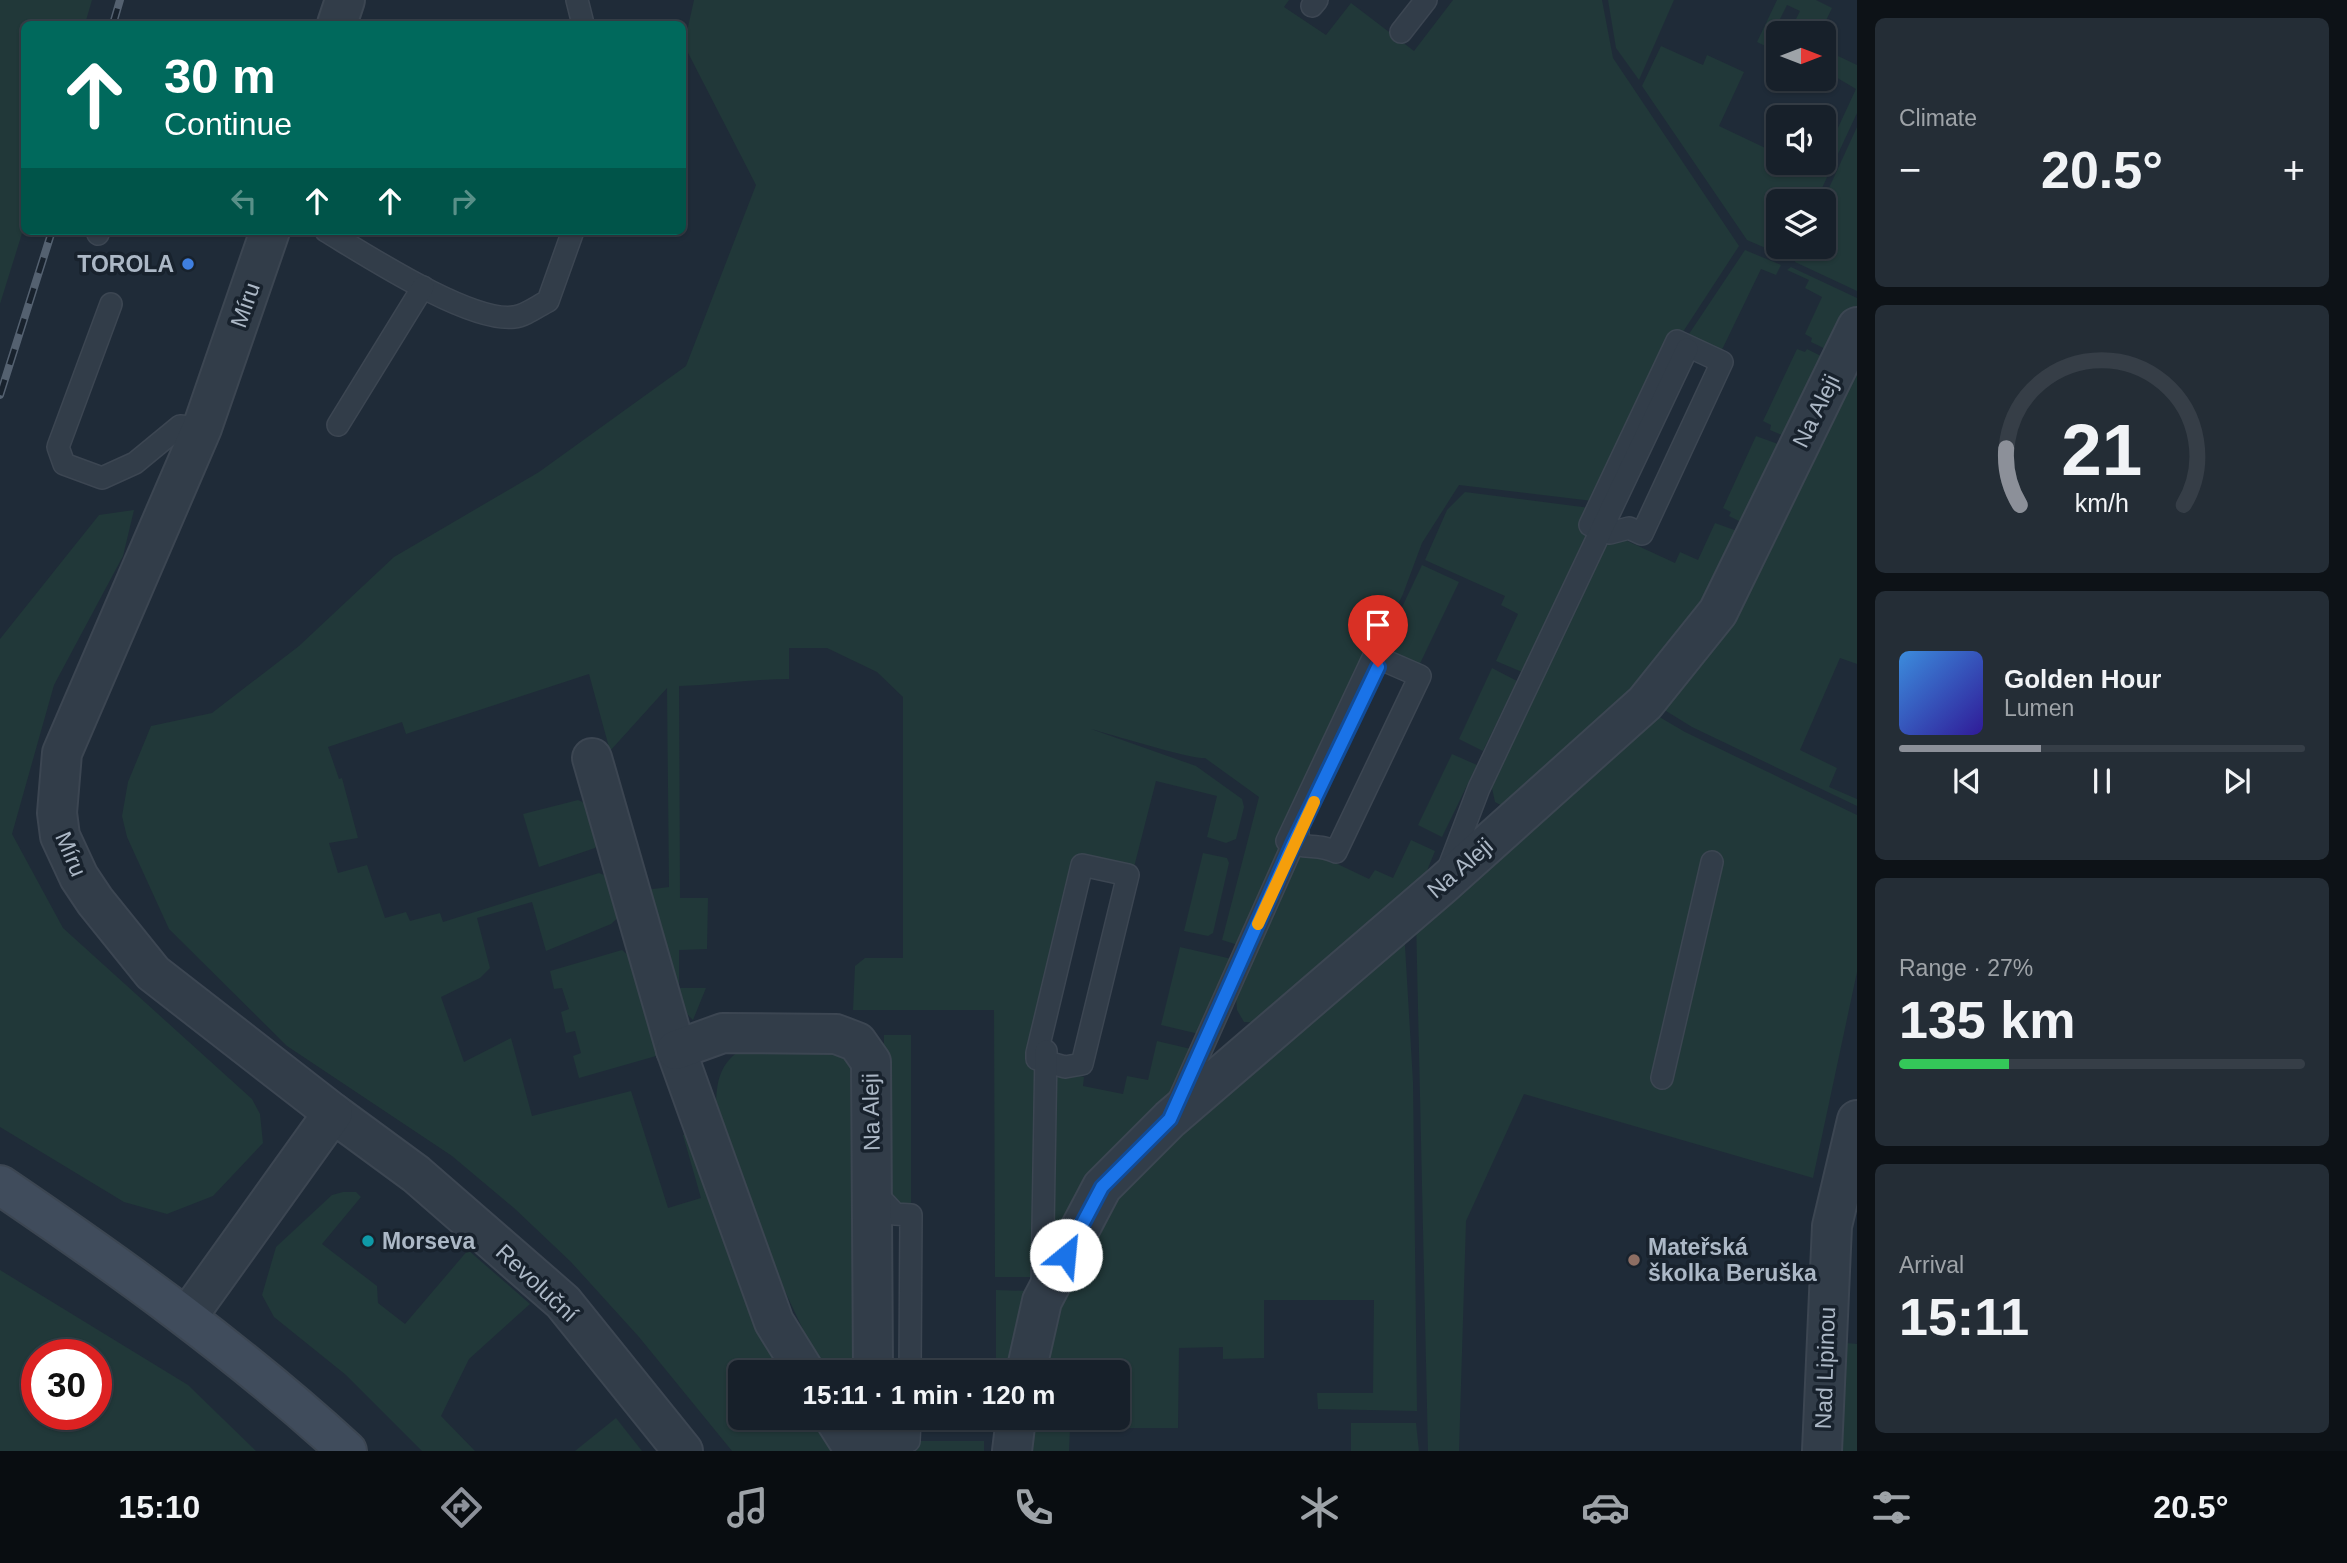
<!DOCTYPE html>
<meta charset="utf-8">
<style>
:root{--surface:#17202a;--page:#242d36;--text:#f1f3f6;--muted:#9ea3a8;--line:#363e47;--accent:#8c9099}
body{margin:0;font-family:Helvetica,sans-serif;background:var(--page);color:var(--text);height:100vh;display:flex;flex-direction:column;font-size:26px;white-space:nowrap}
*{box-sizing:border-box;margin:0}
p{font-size:23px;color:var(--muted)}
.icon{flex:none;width:38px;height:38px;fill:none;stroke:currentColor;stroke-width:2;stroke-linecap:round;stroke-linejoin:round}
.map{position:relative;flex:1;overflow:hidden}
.panel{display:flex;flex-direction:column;gap:18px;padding:18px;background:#0d1217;width:490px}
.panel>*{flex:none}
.banner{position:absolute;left:21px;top:21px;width:665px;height:214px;border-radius:10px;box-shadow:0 2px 5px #0004,0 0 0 2px var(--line);background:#00695c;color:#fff;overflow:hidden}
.needle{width:46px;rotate:90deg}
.buttons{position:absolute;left:1766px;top:21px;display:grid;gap:14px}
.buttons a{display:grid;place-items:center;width:70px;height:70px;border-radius:10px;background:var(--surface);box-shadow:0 2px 5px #0004,0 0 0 2px var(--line);font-size:35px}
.speed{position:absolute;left:21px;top:1339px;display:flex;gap:14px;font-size:35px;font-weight:700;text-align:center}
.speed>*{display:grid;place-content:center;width:91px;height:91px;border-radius:50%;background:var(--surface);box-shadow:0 2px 5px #0004,0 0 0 2px var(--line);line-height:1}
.speed .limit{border:10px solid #d22;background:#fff;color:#111}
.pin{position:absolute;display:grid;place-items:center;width:60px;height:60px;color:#fff;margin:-72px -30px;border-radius:50% 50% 50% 0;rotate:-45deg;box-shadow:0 0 7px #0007}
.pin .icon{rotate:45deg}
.me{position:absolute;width:77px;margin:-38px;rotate:28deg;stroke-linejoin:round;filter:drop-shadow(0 0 5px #0008)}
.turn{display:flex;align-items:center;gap:24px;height:147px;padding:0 28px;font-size:32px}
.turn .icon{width:91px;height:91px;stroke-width:2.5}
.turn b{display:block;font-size:49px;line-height:60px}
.lanes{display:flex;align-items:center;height:66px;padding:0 28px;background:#0003;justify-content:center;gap:35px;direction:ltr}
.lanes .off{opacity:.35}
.big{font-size:52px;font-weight:700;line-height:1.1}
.panel .card{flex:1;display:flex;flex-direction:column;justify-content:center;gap:10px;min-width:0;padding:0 24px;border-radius:10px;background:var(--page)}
.panel .dial{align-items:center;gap:0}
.dial svg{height:182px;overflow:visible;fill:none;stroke:var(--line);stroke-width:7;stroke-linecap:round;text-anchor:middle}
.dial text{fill:var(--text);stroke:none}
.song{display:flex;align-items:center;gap:21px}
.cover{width:84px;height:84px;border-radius:10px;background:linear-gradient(135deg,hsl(210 70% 55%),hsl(250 70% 35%))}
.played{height:7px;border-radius:4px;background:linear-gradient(90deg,var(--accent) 35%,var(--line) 35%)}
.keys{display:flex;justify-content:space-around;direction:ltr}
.heat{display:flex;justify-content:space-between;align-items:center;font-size:38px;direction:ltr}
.charge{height:10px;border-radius:5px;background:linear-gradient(90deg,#34c759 27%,var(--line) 0)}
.trip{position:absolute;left:728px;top:1360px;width:402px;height:70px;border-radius:10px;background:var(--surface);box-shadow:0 2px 5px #0004,0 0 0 2px var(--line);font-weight:700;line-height:70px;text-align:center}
.menu{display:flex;height:112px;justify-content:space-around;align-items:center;background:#090d11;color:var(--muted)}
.menu .icon{width:49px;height:49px}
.menu .selected{color:var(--accent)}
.menu b{font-size:32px;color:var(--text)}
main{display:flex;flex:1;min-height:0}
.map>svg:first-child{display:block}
</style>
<main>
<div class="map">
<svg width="1857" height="1451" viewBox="0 0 1857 1451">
<rect width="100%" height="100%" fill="#1f2b38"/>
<!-- green -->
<g fill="#213839" fill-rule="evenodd">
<path d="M0 0H92L85 24H24V227L0 304Z"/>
<path d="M694 0H1289L1284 7 1326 35 1351 3 1414 51 1453 0H1602L1613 58 1739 246 1677 341 1601 502 1459 485 1422 543 1403 594 1238 945 1222 940 1259 797 1205 758C1193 760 1110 734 1091 729L1196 766 1242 799 1244 807 1236 839 1226 843 1207 837 1217 796 1156 781 1132 875 1083 865 1037 1053 1032 1277H995L994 1010H853L855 966 865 958H903V697L877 672 827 648H789V679C752 679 716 685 679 686L680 898H708L707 949 679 950V988H706L693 1020 685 1012 671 1016 637 891 669 887 667 688 610 751 589 674 406 734 402 722 328 747 339 779 342 778 358 838 329 843 338 873 367 865 385 918 406 912 410 921 440 913 443 922 599 873 614 879 623 913 611 924 546 951 532 902 477 918 490 968 480 978 441 997 464 1062 511 1038 532 1116 631 1091 668 1208 701 1198 683 1135 689 1134 785 1372H740V1418H811L833 1451H732L639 1337 571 1262 514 1208 452 1156 287 1046 169 929 127 837 122 816 128 782 151 726 212 713 299 646 394 557 539 472 686 366 756 185 684 45Z"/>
<path d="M1608 0H1674L1639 80 1616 48Z"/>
<path d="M1777 0H1816L1832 8 1820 33 1795 21 1800 11 1787 5 1770 39 1778 43V52L1757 42Z"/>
<path d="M1661 46 1703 65 1707 55 1744 72 1719 126 1778 154V163H1796L1817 173 1856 89 1824 70 1829 58 1838 56 1857 65V113L1816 201H1778V247H1794L1789 258 1747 240 1642 86Z"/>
<path d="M1857 127V291L1795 262 1802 247H1824L1823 201Z"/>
<path d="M1745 250 1781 265 1776 275 1761 269 1717 360 1683 343Z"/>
<path d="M1791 267 1857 298V306L1834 353 1811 342 1812 338 1805 334 1822 297 1805 288 1809 280 1787 270Z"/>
<path d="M1797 349 1805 352 1807 349 1831 361 1793 440 1770 430 1771 425 1763 421Z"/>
<path d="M1857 351V664L1840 658 1800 750 1837 768 1829 787 1857 799V806L1692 727 1658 706Z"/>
<path d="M1756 436 1789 448 1751 527 1729 516 1731 512 1723 508Z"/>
<path d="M1465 492 1598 509 1522 672 1496 661 1518 614 1501 605 1505 596 1425 560 1447 510Z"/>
<path d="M134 510 123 556 54 685 12 834 63 928 252 1099 260 1114 263 1143 213 1196 167 1214 124 1202 0 1127V639L99 515Z"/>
<path d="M1715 523 1748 535 1676 653 1506 808 1495 802 1490 779 1610 533 1675 563 1680 552 1698 560Z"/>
<path d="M1422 565 1459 582 1415 674 1378 658Z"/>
<path d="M1492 668 1517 681 1483 751 1459 739Z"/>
<path d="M1651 712 1685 732 1857 815V972L1813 1178 1524 1094 1466 1221 1459 1451H1428L1416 919Z"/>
<path d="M1452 754 1477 765 1442 837 1418 825Z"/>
<path d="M578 800 596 808 603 835 595 848 539 867 523 814Z"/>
<path d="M1411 840 1435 851 1422 883 1263 1023 1244 1022 1237 1010 1236 996 1304 848 1369 879 1375 870 1393 878Z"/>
<path d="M1203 853 1227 858 1229 863 1213 933 1208 936 1184 931Z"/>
<path d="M1404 929 1413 1082 1417 1411 1318 1409 1317 1393H1373L1374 1300H1264V1358L1223 1359V1347L1179 1348 1178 1428H1070L1069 1451H1019L1025 1418H1118V1372H1037L1087 1230 1130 1170Z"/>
<path d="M1180 947 1232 959 1199 1034 1161 1025Z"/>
<path d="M622 950 636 962 663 1054 579 1078 573 1056 581 1053 575 1031 566 1033 561 1012 569 1009 562 988 554 989 550 971Z"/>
<path d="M884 1035H911V1215L882 1200Z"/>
<path d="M1157 1041 1191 1049 1170 1097 1063 1227 1050 1220 1052 1079 1060 1071 1084 1077 1083 1086 1123 1094 1127 1076 1148 1080Z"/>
<path d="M825 1045 848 1058 854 1066 862 1372H823L782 1285 716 1101C717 1079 721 1064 739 1051Z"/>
<path d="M343 1192H356L361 1197 322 1244 377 1286 378 1303 405 1324 468 1250 530 1304 469 1359 441 1416 475 1451H422L346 1375 274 1317 262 1295 276 1247 332 1195Z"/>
<path d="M0 1270 188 1385 256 1451H0ZM37 1354H96V1414H37Z"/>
<path d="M996 1290 1031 1291 1016 1372H996Z"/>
<path d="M1847 1343 1857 1344V1451H1842Z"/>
<path d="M616 1418 642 1451H575Z"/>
<path d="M1351 1423H1416L1419 1451H1351Z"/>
<path d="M886 1441H984V1451H883Z"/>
</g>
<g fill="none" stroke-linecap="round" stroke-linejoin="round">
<!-- lane casing -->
<g stroke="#3c4652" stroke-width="24">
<g id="lane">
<path d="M577 0 583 24"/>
<path d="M1312 6 1317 0"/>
<path d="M1401 32 1426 0"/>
<path d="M326 231C366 255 470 323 514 317 525 316 538 306 548 301L573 231"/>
<path d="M98 234 99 231"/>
<path d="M111 304 58 447 64 464 102 478 135 463 180 426 202 428"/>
<path d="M1677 341 1722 362 1642 534 1629 528 1610 533 1590 525Z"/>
<path d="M338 425 423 287"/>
<path d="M1374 656 1420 676 1336 852C1319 843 1305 850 1287 841Z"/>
<path d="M1082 865 1128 875 1082 1064 1065 1067 1037 1059V1053Z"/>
<path d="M1447 872 1479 788 1687 349"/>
<path d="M1662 1078 1712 862"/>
<path d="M1177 1104 1298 833"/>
<path d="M870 1200H882L895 1214 911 1215 910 1372"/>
<path d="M1042 1288 1046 1051"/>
<path d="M864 1442 909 1441 910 1418"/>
</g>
</g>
<!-- street casing -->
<g stroke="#3c4652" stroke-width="42">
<g id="street">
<path d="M337 24 345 0"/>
<path d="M592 758 676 1050 774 1322 805 1372"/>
<path d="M676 1050 723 1033 836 1034 857 1042 871 1062 873 1372"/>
<path d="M333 1113 416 1174 563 1302 683 1451"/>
<path d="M187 1317 333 1113 153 973 95 901 79 877 60 836 57 813 62 753 202 428 270 231"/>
<path d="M1026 1372 1042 1301 1102 1187 1170 1119 1442 885 1645 703 1718 612 1857 327"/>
<path d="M834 1418 855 1451"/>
<path d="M874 1418V1451"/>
<path d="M1012 1451 1016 1418"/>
<path d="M1822 1451 1832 1226 1857 1120"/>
</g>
</g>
<!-- secondary casing -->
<g stroke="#3c4652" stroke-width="42">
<path id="secondary" d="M0 1185C121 1267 239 1352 347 1451"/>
</g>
<!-- lane -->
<use href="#lane" stroke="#323d49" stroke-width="21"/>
<!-- street -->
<use href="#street" stroke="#323d49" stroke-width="38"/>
<!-- secondary -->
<use href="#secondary" stroke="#404c5c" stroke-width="38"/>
<!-- rail casing -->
<g stroke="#546170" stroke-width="8">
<g id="rail">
<path d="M113 24 120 0"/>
<path d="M0 395 52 231"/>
</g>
</g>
<!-- rail -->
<use href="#rail" stroke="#18222d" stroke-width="5" stroke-dasharray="16" stroke-linecap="butt"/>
</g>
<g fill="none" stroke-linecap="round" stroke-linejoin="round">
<!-- route casing -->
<g stroke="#114b97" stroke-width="18">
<path id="route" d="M1066 1255 1102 1187 1170 1119 1293 844 1378 667"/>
</g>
<!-- route -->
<use href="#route" stroke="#1a73e8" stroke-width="12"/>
<!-- slow -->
<path stroke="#f59e0b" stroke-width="12" d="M1258 924 1314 802"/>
</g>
<!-- markers -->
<circle fill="#3f7fe0" stroke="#18222d" stroke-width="2.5" cx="188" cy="264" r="7"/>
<circle fill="#0f9aa8" stroke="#18222d" stroke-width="2.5" cx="368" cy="1241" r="7"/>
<circle fill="#8d6e63" stroke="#18222d" stroke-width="2.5" cx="1634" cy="1260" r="7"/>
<g text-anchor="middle" stroke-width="7" stroke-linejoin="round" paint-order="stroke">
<!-- poi labels -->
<g font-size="23" font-weight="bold" fill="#acb8c6" stroke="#18222d" text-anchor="start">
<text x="174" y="272" text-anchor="end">TOROLA</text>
<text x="382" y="1249">Morseva</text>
<text x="1648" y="1255">Mateřská<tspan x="1648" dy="26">školka Beruška</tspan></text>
</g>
<!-- street labels -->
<g font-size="23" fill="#acb8c6" stroke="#18222d">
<text transform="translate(245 305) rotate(-71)" y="8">Míru</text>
<text transform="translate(1816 411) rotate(-64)" y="8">Na Aleji</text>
<text transform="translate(71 854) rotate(67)" y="8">Míru</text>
<text transform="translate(1460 868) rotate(-41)" y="8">Na Aleji</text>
<text transform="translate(871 1112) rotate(-91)" y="8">Na Aleji</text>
<text transform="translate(537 1283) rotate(43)" y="8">Revoluční</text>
<text transform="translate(1825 1368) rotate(-88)" y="8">Nad Lipinou</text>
</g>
</g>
</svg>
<div class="buttons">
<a><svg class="needle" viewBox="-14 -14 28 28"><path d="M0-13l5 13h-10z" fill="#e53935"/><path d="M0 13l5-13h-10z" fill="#9ea3a8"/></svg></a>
<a><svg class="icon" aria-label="sound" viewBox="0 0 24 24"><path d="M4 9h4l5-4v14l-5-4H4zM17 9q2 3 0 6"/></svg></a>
<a><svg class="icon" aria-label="layers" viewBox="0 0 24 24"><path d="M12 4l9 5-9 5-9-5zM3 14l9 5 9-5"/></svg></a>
</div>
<div class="speed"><div class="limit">30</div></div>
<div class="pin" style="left:1378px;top:667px;background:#d93025"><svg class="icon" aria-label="arrive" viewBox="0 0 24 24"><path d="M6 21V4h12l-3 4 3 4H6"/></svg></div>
<svg class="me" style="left:1066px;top:1255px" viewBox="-20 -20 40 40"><circle r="19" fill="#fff"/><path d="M0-13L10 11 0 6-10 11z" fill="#1a73e8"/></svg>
<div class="trip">15:11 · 1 min · 120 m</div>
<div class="banner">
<div class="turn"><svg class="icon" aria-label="ahead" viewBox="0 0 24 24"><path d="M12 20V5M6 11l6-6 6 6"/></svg><div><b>30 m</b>Continue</div></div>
<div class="lanes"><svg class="icon off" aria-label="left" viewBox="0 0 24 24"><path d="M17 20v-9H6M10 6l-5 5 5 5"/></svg><svg class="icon" aria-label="ahead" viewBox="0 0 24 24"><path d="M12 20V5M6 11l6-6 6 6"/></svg><svg class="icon" aria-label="ahead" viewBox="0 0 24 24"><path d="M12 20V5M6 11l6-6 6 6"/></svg><svg class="icon off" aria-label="right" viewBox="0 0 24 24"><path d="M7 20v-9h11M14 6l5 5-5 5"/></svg></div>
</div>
</div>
<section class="panel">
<div class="card"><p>Climate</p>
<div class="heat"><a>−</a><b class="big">20.5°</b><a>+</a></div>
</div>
<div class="card dial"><svg viewBox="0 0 100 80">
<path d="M14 69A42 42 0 1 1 86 69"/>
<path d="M14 69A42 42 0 0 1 8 44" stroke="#8c9099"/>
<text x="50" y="56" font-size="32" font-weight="700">21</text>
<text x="50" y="72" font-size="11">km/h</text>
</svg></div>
<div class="card">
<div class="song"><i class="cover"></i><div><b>Golden Hour</b><p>Lumen</p></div></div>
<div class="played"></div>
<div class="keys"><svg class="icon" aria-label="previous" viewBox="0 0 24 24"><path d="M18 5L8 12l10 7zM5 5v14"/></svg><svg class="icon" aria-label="pause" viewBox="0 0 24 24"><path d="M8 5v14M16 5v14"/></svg><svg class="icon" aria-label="next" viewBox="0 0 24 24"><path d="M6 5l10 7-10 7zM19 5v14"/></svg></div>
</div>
<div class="card"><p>Range · 27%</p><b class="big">135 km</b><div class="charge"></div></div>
<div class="card"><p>Arrival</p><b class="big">15:11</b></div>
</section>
</main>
<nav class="menu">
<b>15:10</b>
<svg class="icon selected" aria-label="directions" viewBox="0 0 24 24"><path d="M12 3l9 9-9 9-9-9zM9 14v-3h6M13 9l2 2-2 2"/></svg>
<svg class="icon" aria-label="music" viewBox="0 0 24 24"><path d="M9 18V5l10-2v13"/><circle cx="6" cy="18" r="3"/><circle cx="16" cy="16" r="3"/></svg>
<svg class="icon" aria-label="phone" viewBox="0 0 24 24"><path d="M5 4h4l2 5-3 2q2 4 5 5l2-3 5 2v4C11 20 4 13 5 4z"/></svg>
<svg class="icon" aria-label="climate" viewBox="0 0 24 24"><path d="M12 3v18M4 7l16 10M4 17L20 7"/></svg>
<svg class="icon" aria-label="car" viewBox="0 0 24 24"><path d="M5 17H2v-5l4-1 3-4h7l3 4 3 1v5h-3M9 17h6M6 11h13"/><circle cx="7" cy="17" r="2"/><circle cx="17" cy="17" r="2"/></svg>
<svg class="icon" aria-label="filters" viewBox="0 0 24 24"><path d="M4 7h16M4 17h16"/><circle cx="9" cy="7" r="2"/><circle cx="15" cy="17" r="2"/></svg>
<b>20.5°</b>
</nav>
